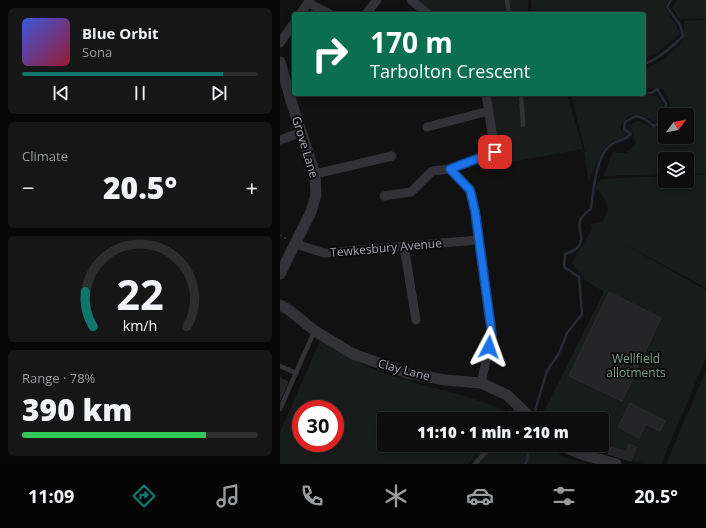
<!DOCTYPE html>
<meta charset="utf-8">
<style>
:root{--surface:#0d0d0e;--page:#161617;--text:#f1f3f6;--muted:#9a9c9e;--line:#2d2d2e;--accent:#0f766e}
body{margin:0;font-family:"Open Sans",sans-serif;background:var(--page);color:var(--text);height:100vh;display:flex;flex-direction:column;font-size:15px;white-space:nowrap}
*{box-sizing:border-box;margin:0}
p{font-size:13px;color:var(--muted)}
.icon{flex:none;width:22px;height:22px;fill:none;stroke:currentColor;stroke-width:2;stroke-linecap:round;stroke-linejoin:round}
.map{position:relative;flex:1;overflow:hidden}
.side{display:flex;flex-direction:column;gap:8px;padding:8px;background:#070708;width:280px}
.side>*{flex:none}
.guide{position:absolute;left:12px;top:12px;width:354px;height:84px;border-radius:4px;box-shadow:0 2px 10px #0003,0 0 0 1px var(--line);background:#0b6e4f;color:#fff;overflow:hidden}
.needle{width:26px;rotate:58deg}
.buttons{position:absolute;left:378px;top:108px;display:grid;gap:8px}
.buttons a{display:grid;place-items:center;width:36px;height:36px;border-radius:4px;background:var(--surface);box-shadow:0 2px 10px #0003,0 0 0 1px var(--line);font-size:20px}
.speed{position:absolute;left:12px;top:400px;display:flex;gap:8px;font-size:20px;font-weight:700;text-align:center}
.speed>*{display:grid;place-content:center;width:52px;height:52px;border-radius:50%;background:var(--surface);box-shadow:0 2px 10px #0003,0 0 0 1px var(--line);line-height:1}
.speed .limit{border:6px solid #d22;background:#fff;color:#111}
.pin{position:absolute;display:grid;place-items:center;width:34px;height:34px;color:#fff;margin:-17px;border-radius:8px;box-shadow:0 2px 6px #0006}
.me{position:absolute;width:44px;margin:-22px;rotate:4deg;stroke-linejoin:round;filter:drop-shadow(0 0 3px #0008)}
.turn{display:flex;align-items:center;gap:14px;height:84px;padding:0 12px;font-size:18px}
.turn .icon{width:52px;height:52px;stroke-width:2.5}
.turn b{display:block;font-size:28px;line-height:34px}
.big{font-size:30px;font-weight:800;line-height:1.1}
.side .widget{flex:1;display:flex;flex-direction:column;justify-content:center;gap:6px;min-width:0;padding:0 14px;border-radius:6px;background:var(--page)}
.side .dial{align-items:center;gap:0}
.dial svg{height:104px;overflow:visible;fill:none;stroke:var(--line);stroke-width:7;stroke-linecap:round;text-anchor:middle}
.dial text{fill:var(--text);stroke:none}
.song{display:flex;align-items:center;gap:12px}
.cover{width:48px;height:48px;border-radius:6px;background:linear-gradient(135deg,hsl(230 70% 55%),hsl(350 70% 35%))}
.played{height:4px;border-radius:2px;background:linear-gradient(90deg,var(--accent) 85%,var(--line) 85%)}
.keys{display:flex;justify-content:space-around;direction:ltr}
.heat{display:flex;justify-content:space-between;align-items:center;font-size:22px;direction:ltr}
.charge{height:6px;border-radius:3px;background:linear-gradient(90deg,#34c759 78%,var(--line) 0)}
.trip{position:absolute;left:97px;top:412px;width:232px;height:40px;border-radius:4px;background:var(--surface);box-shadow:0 2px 10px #0003,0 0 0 1px var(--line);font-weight:800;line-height:40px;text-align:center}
.menu{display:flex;height:64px;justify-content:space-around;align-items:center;background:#050506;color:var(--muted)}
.menu .icon{width:28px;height:28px}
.menu .on{color:var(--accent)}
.menu b{font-size:18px;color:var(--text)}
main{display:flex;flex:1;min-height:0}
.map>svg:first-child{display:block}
</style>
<main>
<section class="side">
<div class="widget">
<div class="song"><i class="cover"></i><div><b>Blue Orbit</b><p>Sona</p></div></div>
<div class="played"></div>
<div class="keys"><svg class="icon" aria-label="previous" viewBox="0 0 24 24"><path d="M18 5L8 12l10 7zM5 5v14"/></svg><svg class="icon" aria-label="pause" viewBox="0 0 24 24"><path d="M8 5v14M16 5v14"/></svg><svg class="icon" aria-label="next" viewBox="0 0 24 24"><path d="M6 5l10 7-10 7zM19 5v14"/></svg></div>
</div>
<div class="widget"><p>Climate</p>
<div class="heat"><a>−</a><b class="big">20.5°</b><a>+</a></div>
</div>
<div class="widget dial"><svg viewBox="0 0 100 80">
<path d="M14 69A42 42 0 1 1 86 69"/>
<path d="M14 69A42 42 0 0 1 8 42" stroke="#0f766e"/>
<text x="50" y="56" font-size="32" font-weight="700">22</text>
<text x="50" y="72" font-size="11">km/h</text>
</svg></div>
<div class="widget"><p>Range · 78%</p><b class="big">390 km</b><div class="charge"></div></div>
</section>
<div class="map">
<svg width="426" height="464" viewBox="0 0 426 464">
<rect width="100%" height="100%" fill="#111112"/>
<!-- green -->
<g fill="#181c1a" fill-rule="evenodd">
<path d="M132 0H248V14H148Z"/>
<path d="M251 0H388L385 7 400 33 378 52 364 60V14H251Z"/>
<path d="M397 0H426V18L400 19 392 8Z"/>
<path d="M426 20V173L407 174V159H385V174L324 176 332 152 346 153 355 144 353 133 348 125 358 121 370 127 382 126 385 122V137H407V115H391L388 97 383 89 364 88V70L385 58 404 40V21Z"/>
<path d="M206 94H287L303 149 225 163 223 150 215 152Z"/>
<path d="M291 94H360L377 96 381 100 383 107 381 118 376 123C371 121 366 116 361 115 352 112 343 120 340 127L347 135 330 143 323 150 308 182 304 147Z"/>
<path d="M407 175H426V288L339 241 426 290V358L381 464H363L309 445H322V419H263L261 417 324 292 305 280 292 263 313 227 309 225 323 221 328 210 325 199 316 188 321 179 385 176V181H407Z"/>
<path d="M41 339C76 366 115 378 158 389 181 395 205 401 227 412L229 409 243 419H104V445H203L199 451 204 445H267L285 458 306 464H191L199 452 188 464H0V432ZM21 409H55V443H21Z"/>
<path d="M426 370V464H386Z"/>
</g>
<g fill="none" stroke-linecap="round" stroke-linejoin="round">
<!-- stream -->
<g stroke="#282b35" stroke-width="2.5">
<path d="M364 64C379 59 392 47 403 36L400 25 387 7 391 0"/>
<path d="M253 417 267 371 279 353 287 333 302 314 299 277 284 267 285 254C288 253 294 251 297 248 310 235 287 224 311 209 313 193 316 153 332 144 339 140 344 141 351 134L344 129 345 122 356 116 365 119 374 126 384 120 386 104 377 89 371 93H364"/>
<path d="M245 464 247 461 248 445"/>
</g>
</g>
<!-- building -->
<g fill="#252426" stroke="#2c2b2e">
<path d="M329 292 381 318 342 401 289 376Z"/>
<path d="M0 378 8 382 0 400Z"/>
<path d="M350 403 385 421 380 431 366 424 359 438 338 427Z"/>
<path d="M349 444 356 447 351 461 328 454 331 447 346 452Z"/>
</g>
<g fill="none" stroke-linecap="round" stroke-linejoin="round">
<!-- path -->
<path stroke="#39383e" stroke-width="1.5" stroke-dasharray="2 3" stroke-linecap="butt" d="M0 235 7 239"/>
<!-- service -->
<g stroke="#333237" stroke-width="4.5">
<path d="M227 0 229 14"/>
<path d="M241 94 243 125"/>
<path d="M0 366 16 373"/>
<path d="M0 409 34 332"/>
<path d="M234 419 237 405"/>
<path d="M195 464 212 445"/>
</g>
<!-- minor -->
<g stroke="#333237" stroke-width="9">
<path d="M131 0 148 14"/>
<path d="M28 3 50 14"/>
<path d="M20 14 30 0"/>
<path d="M86 14 97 0"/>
<path d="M0 43 14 23"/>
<path d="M147 127 209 111"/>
<path d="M0 140 22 132"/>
<path d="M170 169 190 190 195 211 212 335 201 383"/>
<path d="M35 174 112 156"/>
<path d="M104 196 131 192 152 171 170 169 215 152 206 94"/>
<path d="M16 244 44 253 198 240"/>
<path d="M124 246 136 320"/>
</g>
<!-- tertiary -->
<g stroke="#333237" stroke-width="11">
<path d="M0 62 12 104 35 174 36 195 31 212 0 274"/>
<path d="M0 305 9 310 35 331 73 354 127 373 165 380 201 383 227 395 252 419"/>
<path d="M280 445 301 454 336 464"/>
</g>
</g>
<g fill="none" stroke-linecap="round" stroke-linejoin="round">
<!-- route casing -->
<g stroke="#114b97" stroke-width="10">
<path id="route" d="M209 347 212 335 195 211 190 190 170 169 215 152"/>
</g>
<!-- route -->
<use href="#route" stroke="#1a73e8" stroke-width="7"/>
</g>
<g text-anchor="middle" stroke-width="4" stroke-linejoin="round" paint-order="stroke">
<!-- street labels -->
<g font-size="12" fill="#a4a3b2" stroke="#0c0c0d">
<text transform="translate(25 147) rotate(73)" y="4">Grove Lane</text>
<text transform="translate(106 248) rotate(-5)" y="4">Tewkesbury Avenue</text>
<text transform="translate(124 370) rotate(15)" y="4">Clay Lane</text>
</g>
<!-- park labels -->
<g font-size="12" fill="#7b9c88" stroke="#0c0c0d">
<text x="356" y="363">Wellfield<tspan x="356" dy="14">allotments</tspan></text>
</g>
</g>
</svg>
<div class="buttons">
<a><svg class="needle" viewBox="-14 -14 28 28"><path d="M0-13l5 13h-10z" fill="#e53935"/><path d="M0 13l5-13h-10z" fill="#9a9c9e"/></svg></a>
<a><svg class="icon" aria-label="layers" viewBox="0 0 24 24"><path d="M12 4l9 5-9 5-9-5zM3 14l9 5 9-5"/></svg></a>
</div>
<div class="speed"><div class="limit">30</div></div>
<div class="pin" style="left:215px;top:152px;background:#d93025"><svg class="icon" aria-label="arrive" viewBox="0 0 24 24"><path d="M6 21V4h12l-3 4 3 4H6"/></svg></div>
<svg class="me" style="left:209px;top:347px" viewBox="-20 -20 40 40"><path d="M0-17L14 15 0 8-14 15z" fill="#1a73e8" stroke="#fff" stroke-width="4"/></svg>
<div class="trip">11:10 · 1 min · 210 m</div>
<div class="guide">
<div class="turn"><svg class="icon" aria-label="right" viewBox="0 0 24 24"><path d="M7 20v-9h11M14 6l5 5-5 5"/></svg><div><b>170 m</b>Tarbolton Crescent</div></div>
</div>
</div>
</main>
<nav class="menu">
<b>11:09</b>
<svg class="icon on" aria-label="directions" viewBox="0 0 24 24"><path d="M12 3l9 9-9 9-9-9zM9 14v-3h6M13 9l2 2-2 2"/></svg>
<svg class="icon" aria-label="music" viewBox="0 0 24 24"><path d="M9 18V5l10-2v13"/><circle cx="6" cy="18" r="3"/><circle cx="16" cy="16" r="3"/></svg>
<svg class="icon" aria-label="phone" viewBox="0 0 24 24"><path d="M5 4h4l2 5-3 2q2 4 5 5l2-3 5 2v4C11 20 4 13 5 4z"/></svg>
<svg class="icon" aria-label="climate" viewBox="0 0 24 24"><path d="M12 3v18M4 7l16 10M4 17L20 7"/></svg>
<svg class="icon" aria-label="car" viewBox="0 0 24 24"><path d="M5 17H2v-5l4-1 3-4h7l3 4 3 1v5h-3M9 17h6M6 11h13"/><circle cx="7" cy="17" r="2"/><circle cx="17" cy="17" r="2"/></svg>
<svg class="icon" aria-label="filters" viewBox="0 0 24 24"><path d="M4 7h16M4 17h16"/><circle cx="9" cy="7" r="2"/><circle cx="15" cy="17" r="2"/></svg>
<b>20.5°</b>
</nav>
